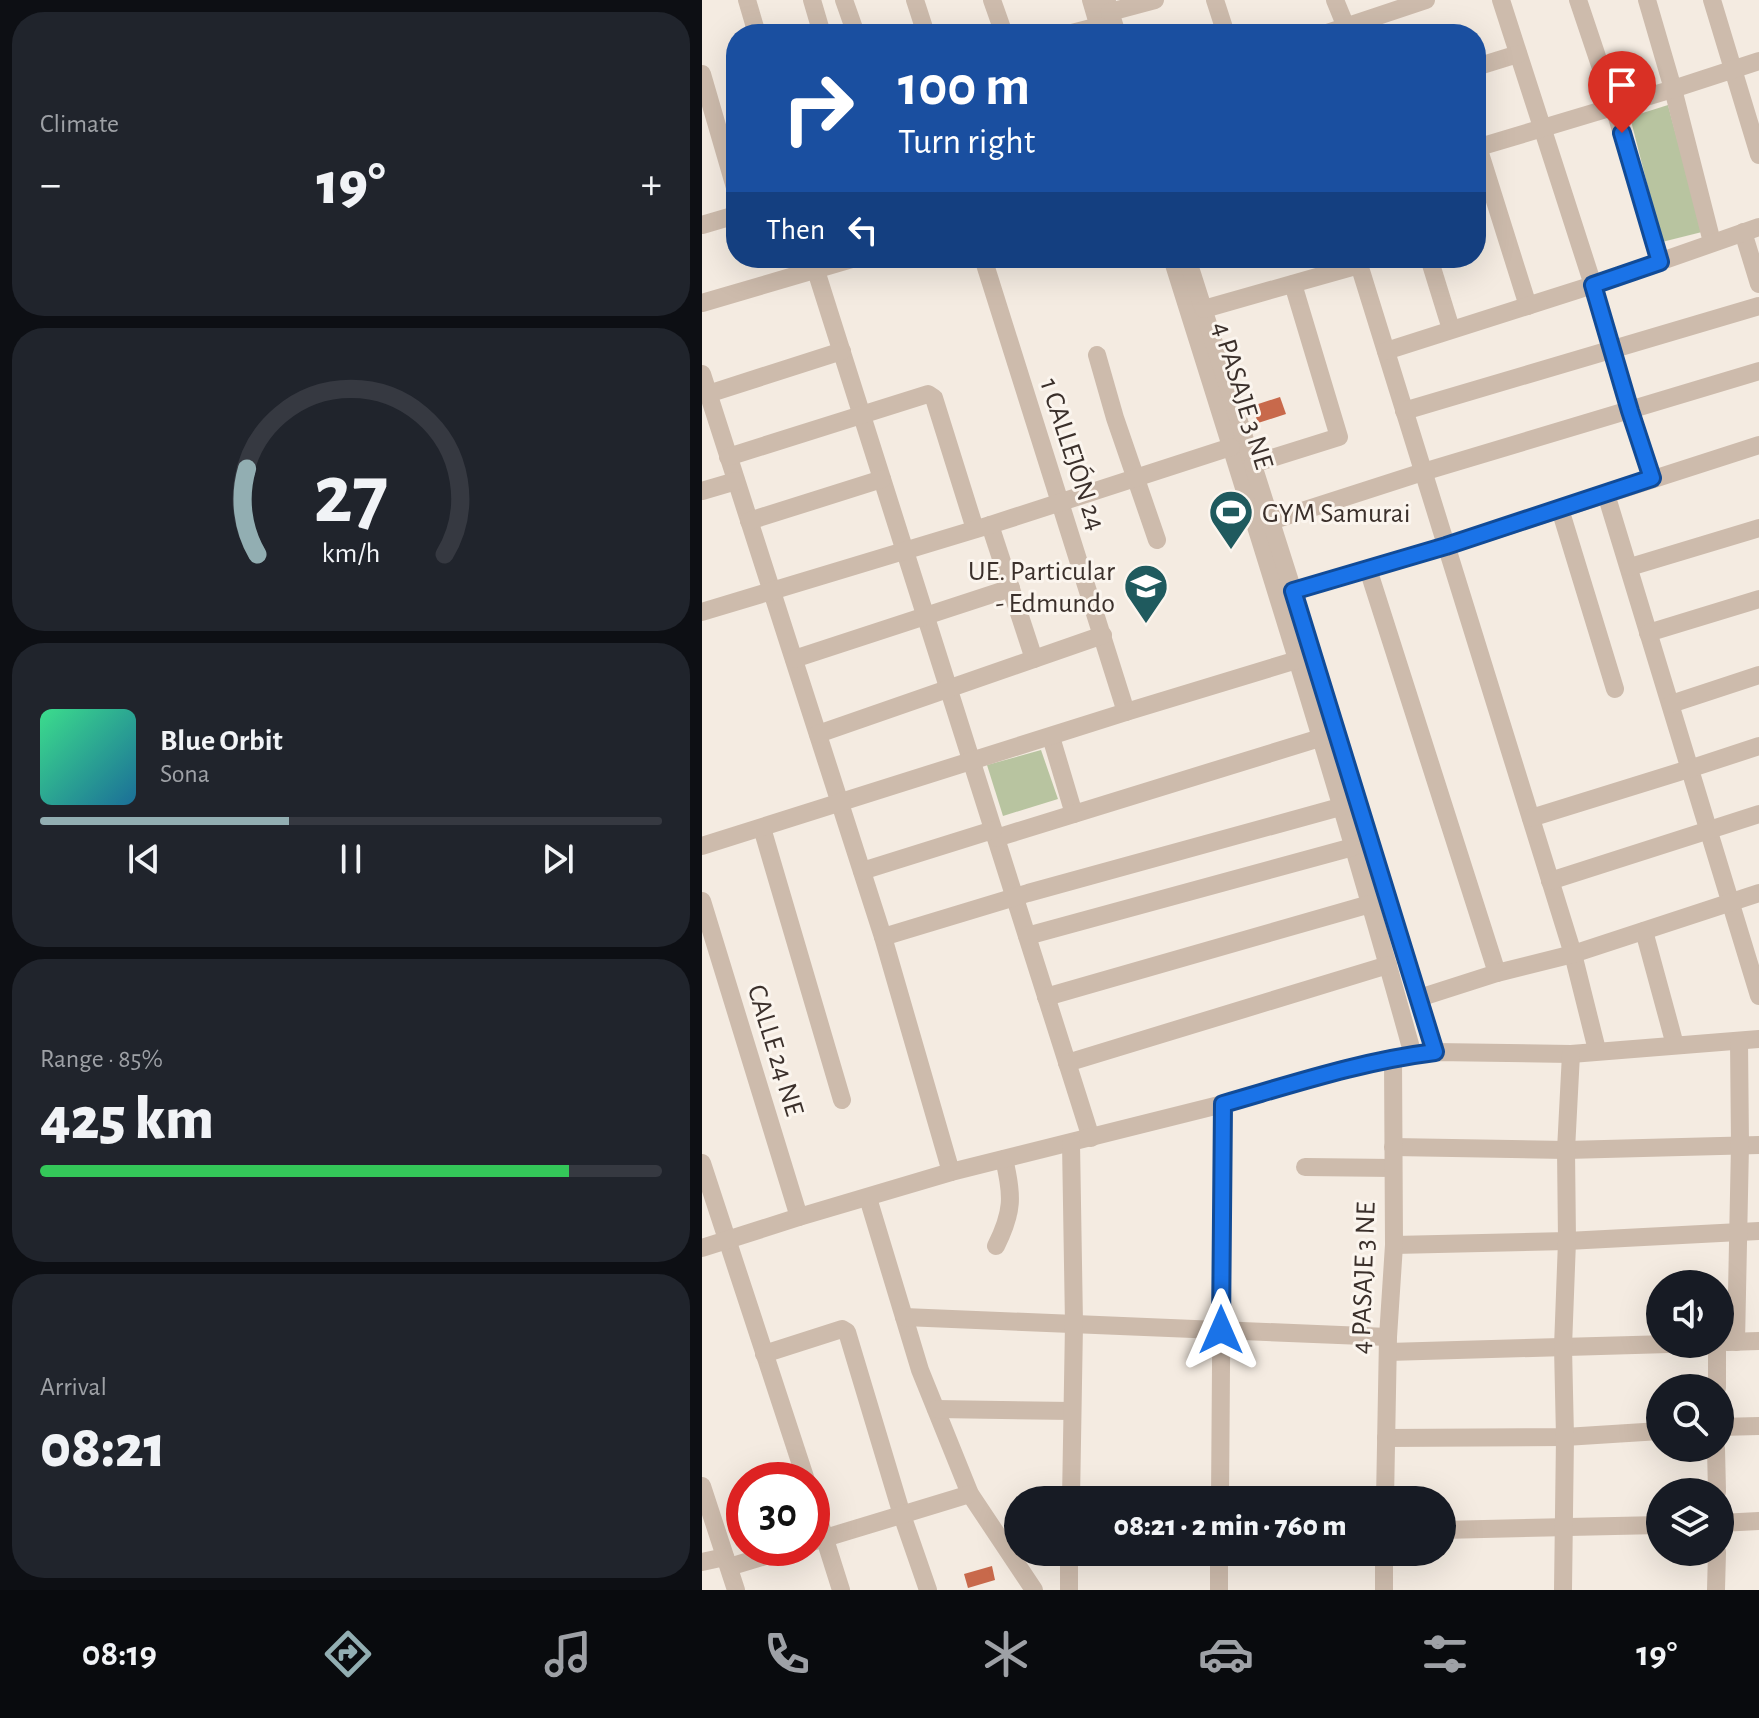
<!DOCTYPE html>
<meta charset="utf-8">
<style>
:root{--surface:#171b24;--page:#20242c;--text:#f1f3f6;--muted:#9ea1a6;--line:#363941;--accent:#92aeb2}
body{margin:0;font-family:"Alegreya Sans",sans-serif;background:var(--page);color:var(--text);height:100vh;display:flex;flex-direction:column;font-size:30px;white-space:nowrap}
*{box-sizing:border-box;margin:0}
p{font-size:26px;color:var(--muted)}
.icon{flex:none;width:44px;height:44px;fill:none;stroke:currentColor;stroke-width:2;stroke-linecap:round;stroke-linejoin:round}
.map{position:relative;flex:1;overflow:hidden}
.side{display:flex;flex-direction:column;gap:12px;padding:12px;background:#0d0f14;width:702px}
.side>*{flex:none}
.banner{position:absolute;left:24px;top:24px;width:760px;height:244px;border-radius:32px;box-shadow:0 8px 32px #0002;background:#1a4fa0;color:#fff;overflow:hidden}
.controls{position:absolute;left:944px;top:1270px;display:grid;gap:16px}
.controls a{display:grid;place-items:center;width:88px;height:88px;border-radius:50%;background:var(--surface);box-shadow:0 8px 32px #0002;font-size:40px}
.speed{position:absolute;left:24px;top:1462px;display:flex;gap:16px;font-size:40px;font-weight:700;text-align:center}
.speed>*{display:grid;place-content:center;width:104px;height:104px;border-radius:50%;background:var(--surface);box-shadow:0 8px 32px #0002;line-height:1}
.speed .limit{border:12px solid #d22;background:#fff;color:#111}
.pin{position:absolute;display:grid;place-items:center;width:68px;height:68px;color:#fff;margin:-82px -34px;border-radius:50% 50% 50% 0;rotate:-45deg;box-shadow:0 0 8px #0007}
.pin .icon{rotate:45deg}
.me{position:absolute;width:88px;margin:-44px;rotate:0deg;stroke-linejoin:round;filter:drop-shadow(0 0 6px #0008)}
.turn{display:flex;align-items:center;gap:28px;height:168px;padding:0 40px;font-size:36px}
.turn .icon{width:104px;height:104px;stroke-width:2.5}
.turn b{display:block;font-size:56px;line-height:68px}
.then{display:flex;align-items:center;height:76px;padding:0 40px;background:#0003;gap:16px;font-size:30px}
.big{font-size:60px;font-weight:800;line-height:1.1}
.side .card{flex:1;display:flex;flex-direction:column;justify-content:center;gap:12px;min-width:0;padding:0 28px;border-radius:32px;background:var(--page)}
.side .dial{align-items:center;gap:0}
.dial svg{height:208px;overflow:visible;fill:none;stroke:var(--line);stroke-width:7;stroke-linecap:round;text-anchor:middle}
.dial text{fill:var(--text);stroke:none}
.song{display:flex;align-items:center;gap:24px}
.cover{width:96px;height:96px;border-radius:12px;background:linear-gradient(135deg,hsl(150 70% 55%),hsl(200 70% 35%))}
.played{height:8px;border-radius:4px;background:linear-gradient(90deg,var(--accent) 40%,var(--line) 40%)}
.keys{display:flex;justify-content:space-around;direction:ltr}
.heat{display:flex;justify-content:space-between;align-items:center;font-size:44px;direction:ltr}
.charge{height:12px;border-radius:6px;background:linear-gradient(90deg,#34c759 85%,var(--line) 0)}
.trip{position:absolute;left:302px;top:1486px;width:452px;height:80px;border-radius:40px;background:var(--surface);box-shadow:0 8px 32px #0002;font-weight:800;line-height:80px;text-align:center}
.menu{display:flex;height:128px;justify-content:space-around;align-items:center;background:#090b0e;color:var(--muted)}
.menu .icon{width:56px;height:56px}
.menu .selected{color:var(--accent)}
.menu b{font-size:36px;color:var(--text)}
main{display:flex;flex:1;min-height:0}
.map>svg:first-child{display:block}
</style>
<main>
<section class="side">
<div class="card"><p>Climate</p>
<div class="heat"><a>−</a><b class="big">19°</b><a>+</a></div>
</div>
<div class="card dial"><svg viewBox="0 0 100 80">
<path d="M14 69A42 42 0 1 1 86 69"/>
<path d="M14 69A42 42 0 0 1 10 36" stroke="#92aeb2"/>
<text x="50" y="56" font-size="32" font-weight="700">27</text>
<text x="50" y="72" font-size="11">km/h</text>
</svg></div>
<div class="card">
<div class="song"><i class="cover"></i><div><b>Blue Orbit</b><p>Sona</p></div></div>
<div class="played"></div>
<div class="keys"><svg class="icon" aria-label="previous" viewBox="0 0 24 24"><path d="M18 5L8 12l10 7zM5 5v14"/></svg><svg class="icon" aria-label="pause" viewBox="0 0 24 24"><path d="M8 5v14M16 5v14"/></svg><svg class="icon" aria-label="next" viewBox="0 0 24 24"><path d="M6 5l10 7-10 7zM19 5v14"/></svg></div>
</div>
<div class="card"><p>Range · 85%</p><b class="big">425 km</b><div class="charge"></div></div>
<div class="card"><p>Arrival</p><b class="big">08:21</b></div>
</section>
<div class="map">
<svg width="1057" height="1590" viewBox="0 0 1057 1590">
<rect width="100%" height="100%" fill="#f4ebe1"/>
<!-- green -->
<g fill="#b8c4a0">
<path d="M966 105 1000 232 960 242 928 117Z"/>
<path d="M339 750 356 799 301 816 285 765Z"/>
</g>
<!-- building -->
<g fill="#c8694b">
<path d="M578 397 584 414 556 423 550 406Z"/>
<path d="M290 1566 293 1580 266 1588 262 1574Z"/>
</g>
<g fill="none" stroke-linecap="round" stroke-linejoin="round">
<!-- minor -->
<g stroke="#cdbbac" stroke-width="18">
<path d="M45 0 55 34"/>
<path d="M110 0 120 34"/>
<path d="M142 0 154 34"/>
<path d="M213 0 224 34"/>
<path d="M290 0 302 34"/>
<path d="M389 0 399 34"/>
<path d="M513 0 524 34"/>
<path d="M633 0 644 27"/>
<path d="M799 0 891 285 928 411 950 478"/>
<path d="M876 0 912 107 958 262"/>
<path d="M945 0 971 89 1010 242"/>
<path d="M1010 0 1057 155"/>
<path d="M405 2 415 34"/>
<path d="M408 12 453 0"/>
<path d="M366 34 397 26"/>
<path d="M622 34 724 0"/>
<path d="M774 67 816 54"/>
<path d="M0 74 34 191"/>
<path d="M776 147 826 306"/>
<path d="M774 148 971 89 1057 61"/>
<path d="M0 225 34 215"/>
<path d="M1041 232 1057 284"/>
<path d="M110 258 389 1138"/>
<path d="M281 258 424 712"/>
<path d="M470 258C553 523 637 787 711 1055"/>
<path d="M485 258 591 591 733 1052"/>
<path d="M655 258 871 954 895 1050"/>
<path d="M727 258 749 329"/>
<path d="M0 303 153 258"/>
<path d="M502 309 657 265"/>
<path d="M684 351 891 285 1057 227"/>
<path d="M395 355 413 418 455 540"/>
<path d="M0 374 181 937 249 1172"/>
<path d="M6 394 140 351"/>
<path d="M702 411 1057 306"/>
<path d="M26 457 226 394 232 398 273 529"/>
<path d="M551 464 637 437 591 284"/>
<path d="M0 491 34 481"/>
<path d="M904 494 1057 996"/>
<path d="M858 509 913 689"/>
<path d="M47 521 180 479"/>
<path d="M569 521 721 472 1057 371"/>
<path d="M288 525 332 659"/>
<path d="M928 567 1057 528"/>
<path d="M666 569 795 973"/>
<path d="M591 591 744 546 1057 445"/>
<path d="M0 612 288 525 529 447"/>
<path d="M946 633 1057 599"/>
<path d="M92 659 309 588"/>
<path d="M969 704 1057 675"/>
<path d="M116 734 401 635"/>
<path d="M349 737 372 814"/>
<path d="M829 818 987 769 1057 746"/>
<path d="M60 828 140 1100"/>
<path d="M294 838 618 738"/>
<path d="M0 846 424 712 595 660"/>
<path d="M160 871 291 830"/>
<path d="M848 881 1057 814"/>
<path d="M0 901 97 1217"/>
<path d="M942 931 973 1045"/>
<path d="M325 936 651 847"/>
<path d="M181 937 326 893 638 807"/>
<path d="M344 997 668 904"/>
<path d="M717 998 795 973 871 954 1057 893"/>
<path d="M365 1063 686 965"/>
<path d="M691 1147 864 1150 1057 1145"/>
<path d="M0 1163 104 1480"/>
<path d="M603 1167 691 1168"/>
<path d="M166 1198 218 1370 268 1494 332 1590"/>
<path d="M692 1245 865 1241 1057 1231"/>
<path d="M294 1246C311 1212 311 1196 302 1159"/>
<path d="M0 1248 97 1217 249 1172 521 1104 642 1069 691 1058 733 1052 869 1054 1057 1039"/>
<path d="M202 1317 686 1337"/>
<path d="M1025 1342 1057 1341"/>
<path d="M1034 1342 1038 1145 1037 1041"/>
<path d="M686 1352 967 1344"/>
<path d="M62 1354 140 1329 145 1332 200 1515 226 1590"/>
<path d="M1015 1388V1344"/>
<path d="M234 1409 370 1411"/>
<path d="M1018 1427 1057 1426"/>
<path d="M684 1438 863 1437 958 1431"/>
<path d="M1014 1448 1015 1492"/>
<path d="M0 1486 34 1590"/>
<path d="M110 1498 139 1590"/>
<path d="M369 1500 372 1324 369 1143"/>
<path d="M518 1500 521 1104"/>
<path d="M683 1500 686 1337 692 1245 691 1058"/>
<path d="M1018 1523 1057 1521"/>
<path d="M740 1530 958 1525"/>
<path d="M110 1542 268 1494"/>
<path d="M0 1562 23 1557"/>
<path d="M27 1567 90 1548"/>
<path d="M367 1590V1552"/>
<path d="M517 1590V1552"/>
<path d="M682 1590V1552"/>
<path d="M861 1590 863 1437 861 1347 865 1241 864 1150 869 1054"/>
<path d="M1014 1590 1015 1552"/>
</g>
</g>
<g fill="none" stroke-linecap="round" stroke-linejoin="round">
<!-- route casing -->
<g stroke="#114b97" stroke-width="20">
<path id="route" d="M519 1330 521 1104C591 1084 660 1061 733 1052L591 591 744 546 950 478 928 411 891 285 958 262 920 133"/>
</g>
<!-- route -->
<use href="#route" stroke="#1a73e8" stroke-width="14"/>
</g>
<!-- icons -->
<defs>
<g id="stadium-pin" transform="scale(2.3)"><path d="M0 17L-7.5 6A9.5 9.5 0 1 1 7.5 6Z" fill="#1f5a5e" stroke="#fbf5ee"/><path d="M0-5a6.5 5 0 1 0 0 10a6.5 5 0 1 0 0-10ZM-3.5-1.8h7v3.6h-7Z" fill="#fff"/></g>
<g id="school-pin" transform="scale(2.3)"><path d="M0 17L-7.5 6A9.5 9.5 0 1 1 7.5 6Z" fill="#1f5a5e" stroke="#fbf5ee"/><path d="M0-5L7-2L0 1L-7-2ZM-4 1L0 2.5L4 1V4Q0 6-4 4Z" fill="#fff"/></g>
</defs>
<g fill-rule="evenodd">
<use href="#stadium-pin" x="529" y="512"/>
<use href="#school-pin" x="444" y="586"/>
</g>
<g text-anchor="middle" stroke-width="6" stroke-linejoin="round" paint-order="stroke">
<!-- street labels -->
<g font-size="28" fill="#3b302b" stroke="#fbf5ee">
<text transform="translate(542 395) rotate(73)" y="10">4 PASAJE 3 NE</text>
<text transform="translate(372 454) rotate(72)" y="10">1 CALLEJÓN 24</text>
<text transform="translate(75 1050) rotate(73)" y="10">CALLE 24 NE</text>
<text transform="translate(660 1278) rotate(-88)" y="10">4 PASAJE 3 NE</text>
</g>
<!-- poi labels -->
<g font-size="28" fill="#3b302b" stroke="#fbf5ee" text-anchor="start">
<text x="560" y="522">GYM Samurai</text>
<text x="413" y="580" text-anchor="end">UE. Particular<tspan x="413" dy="32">- Edmundo</tspan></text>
</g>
</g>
</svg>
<div class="controls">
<a><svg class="icon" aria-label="sound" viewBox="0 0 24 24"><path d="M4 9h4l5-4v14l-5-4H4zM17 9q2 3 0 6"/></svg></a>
<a><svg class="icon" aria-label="search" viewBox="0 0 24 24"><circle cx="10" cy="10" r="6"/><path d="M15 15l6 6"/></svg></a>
<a><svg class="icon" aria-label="layers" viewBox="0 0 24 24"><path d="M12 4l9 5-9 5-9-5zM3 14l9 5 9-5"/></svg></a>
</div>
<div class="speed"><div class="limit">30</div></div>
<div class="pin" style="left:920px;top:133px;background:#d93025"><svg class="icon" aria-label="arrive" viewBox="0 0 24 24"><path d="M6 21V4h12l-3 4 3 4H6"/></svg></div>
<svg class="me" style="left:519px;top:1330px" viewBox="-20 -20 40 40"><path d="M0-17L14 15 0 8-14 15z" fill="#1a73e8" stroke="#fff" stroke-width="4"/></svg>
<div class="trip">08:21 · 2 min · 760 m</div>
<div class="banner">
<div class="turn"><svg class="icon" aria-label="right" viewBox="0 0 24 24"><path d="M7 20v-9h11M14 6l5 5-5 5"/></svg><div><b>100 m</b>Turn right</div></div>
<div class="then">Then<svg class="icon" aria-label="left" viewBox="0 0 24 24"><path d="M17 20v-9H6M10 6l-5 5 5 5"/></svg></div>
</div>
</div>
</main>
<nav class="menu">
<b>08:19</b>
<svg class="icon selected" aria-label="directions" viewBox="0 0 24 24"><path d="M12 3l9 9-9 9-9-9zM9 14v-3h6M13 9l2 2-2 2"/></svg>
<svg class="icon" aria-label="music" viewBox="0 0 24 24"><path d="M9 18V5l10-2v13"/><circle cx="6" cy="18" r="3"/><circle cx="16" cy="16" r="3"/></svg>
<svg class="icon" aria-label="phone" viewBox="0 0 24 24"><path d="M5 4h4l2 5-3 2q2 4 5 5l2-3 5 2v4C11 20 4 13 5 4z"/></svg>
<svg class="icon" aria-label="climate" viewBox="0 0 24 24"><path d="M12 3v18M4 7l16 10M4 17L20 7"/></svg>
<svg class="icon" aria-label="car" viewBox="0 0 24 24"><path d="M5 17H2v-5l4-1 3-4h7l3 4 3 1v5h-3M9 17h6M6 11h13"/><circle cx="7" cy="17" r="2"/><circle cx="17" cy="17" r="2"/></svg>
<svg class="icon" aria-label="filters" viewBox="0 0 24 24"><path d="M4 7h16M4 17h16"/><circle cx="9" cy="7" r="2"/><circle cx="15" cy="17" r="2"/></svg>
<b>19°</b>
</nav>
